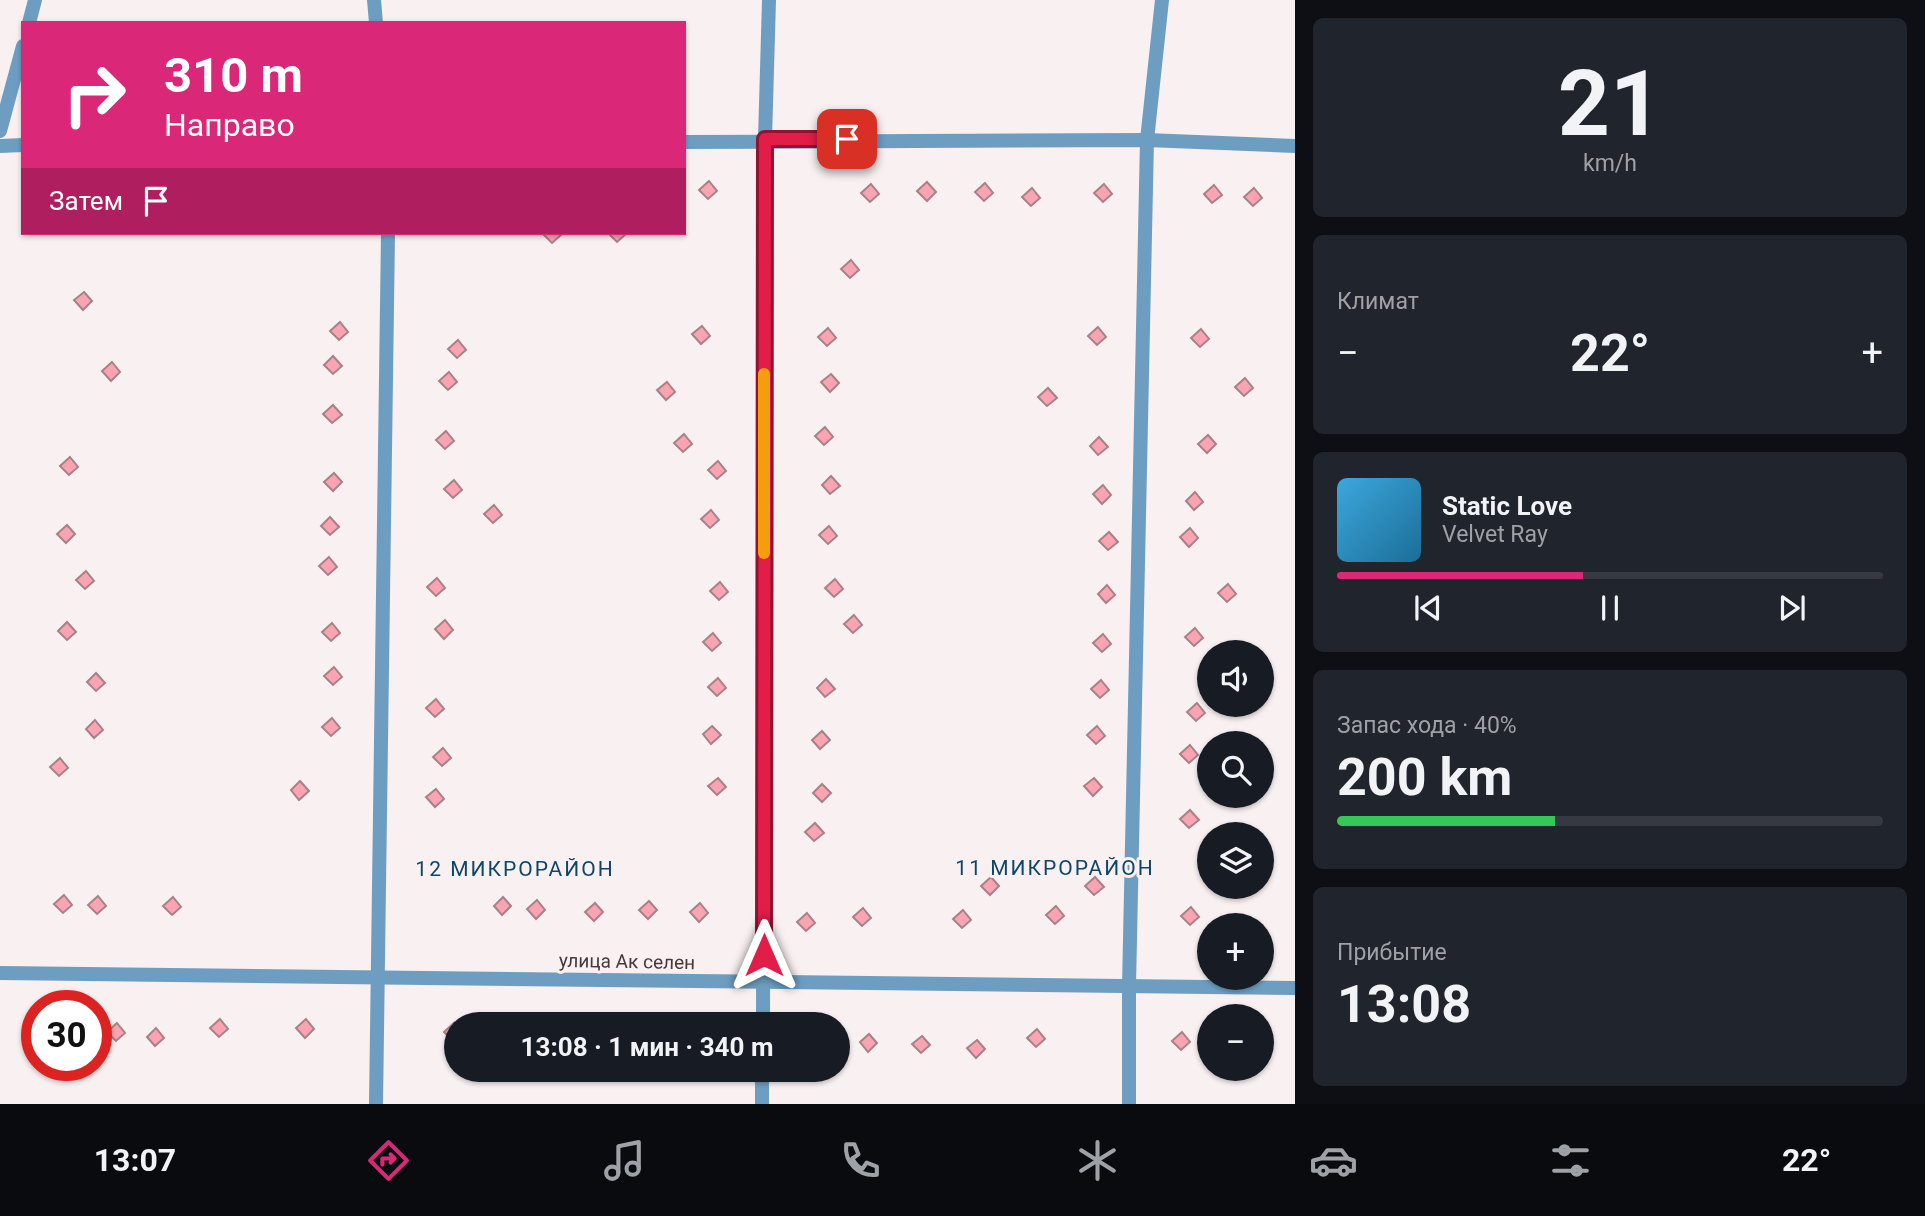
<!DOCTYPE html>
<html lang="ru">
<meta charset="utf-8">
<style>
:root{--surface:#171b24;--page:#20242c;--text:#f1f3f6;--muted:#9ea1a6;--line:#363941;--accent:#db2777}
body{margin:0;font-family:Roboto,sans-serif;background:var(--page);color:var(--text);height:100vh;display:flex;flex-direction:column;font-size:26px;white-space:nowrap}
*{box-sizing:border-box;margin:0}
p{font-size:23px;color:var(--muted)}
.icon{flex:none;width:38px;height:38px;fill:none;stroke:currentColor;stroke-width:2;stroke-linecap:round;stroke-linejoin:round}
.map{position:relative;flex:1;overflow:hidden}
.sheet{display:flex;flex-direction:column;gap:18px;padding:18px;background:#0d0f14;width:630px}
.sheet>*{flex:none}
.guide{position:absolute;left:21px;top:21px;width:665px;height:214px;border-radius:0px;box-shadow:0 2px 5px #0004;background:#db2777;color:#fff;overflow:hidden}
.tools{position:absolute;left:1197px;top:640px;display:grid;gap:14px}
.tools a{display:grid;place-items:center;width:77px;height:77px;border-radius:50%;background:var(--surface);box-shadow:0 2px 5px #0004;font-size:35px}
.speed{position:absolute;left:21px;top:990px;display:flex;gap:14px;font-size:35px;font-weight:700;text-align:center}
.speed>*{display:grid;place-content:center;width:91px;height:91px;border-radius:50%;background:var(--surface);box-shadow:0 2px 5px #0004;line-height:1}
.speed .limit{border:10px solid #d22;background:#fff;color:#111}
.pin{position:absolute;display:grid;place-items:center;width:60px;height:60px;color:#fff;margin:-30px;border-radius:14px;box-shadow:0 4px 10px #0006}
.me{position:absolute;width:77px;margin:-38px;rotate:0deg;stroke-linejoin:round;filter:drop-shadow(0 0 5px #0008)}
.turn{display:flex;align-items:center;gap:24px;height:147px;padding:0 28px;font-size:32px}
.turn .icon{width:91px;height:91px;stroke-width:2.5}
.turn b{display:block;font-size:49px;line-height:60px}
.then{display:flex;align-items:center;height:66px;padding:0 28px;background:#0003;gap:14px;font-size:26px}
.big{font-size:52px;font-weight:700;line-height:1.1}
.sheet .card{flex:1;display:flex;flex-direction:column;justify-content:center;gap:10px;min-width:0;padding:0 24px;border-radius:10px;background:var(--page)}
.sheet .dial{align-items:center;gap:0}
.dial b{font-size:91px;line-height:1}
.song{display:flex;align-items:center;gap:21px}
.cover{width:84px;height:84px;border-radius:10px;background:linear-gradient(135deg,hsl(200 70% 55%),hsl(200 70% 35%))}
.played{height:7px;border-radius:4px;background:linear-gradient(90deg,var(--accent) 45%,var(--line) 45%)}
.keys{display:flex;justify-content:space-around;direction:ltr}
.heat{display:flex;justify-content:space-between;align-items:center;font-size:38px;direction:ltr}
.charge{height:10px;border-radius:5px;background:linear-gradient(90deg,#34c759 40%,var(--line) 0)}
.trip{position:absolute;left:444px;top:1012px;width:406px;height:70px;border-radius:35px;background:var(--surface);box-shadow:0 2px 5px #0004;font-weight:700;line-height:70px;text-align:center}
.tabs{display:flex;height:112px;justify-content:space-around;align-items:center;background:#090b0e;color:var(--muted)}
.tabs .icon{width:49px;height:49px}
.tabs .on{color:var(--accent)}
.tabs b{font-size:32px;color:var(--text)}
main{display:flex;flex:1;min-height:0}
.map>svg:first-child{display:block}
</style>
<main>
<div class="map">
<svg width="1295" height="1104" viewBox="0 0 1295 1104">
<rect width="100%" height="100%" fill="#f9f0f1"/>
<!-- building -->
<g fill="#faa4b2" stroke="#a88086" stroke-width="2">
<path d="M709 181 717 191 708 199 699 190Z"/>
<path d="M927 182 936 192 927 201 917 191Z"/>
<path d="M985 183 993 193 984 201 975 192Z"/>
<path d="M871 184 879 194 870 202 861 193Z"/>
<path d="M1104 184 1112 194 1103 202 1094 193Z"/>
<path d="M1214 185 1222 195 1212 203 1204 194Z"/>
<path d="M1032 188 1040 198 1031 206 1022 197Z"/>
<path d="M1254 188 1262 198 1253 206 1244 197Z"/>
<path d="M560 233 561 235 552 243 543 234Z"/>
<path d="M608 233H625L626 234 617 242Z"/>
<path d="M851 260 859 270 850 278 841 269Z"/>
<path d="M84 292 92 301 83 310 74 300Z"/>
<path d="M340 322 348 332 339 340 330 331Z"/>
<path d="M702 326 710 336 701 344 692 334Z"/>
<path d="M1098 327 1106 337 1097 345 1088 336Z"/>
<path d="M828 328 836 338 827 346 818 337Z"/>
<path d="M1201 329 1209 339 1200 347 1191 338Z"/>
<path d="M458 340 466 350 457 358 448 349Z"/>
<path d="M333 356 342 366 333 374 324 365Z"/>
<path d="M112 362 120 372 111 381 102 371Z"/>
<path d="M449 372 457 382 448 390 439 381Z"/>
<path d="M831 374 839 383 830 392 821 382Z"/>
<path d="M1245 378 1253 388 1244 396 1235 387Z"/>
<path d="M667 382 675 392 666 400 657 390Z"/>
<path d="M1048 388 1057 398 1047 406 1038 397Z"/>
<path d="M333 405 342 415 332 423 323 414Z"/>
<path d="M825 427 833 437 824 445 815 436Z"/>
<path d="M446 431 454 441 445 449 436 440Z"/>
<path d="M684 434 692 444 683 452 674 443Z"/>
<path d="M1208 435 1216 444 1207 453 1198 444Z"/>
<path d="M1099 437 1108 447 1098 455 1090 446Z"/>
<path d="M70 457 78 467 69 475 60 466Z"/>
<path d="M718 461 726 471 717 479 708 470Z"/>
<path d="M334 473 342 482 333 491 324 482Z"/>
<path d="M831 476 840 486 830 494 822 485Z"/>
<path d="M454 480 462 490 453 498 444 489Z"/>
<path d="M1103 485 1111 495 1102 504 1093 494Z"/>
<path d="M1195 492 1203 502 1194 510 1186 501Z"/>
<path d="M494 505 502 515 493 523 484 514Z"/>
<path d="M711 510 719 520 710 528 701 519Z"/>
<path d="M330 517 339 527 330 535 321 526Z"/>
<path d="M67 525 75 534 66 543 57 534Z"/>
<path d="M829 526 837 536 828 544 819 535Z"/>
<path d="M1190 528 1198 538 1189 547 1180 537Z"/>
<path d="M1109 532 1118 542 1108 550 1099 541Z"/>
<path d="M329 557 337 567 328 575 319 566Z"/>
<path d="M86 571 94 581 85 589 76 580Z"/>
<path d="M437 578 445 588 436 596 427 587Z"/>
<path d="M835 579 843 589 834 597 825 588Z"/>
<path d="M720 582 728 592 719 600 710 591Z"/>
<path d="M1228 584 1236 594 1227 602 1218 593Z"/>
<path d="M1107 585 1115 595 1106 603 1098 594Z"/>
<path d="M854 615 862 625 853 633 844 624Z"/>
<path d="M445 620 453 630 444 639 435 629Z"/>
<path d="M67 622 76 632 67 640 58 631Z"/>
<path d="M332 623 340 633 331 641 322 632Z"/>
<path d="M1195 628 1203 638 1194 646 1185 637Z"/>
<path d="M713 633 721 643 712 651 703 642Z"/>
<path d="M1103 634 1111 644 1102 652 1093 643Z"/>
<path d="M334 667 342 677 333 685 324 676Z"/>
<path d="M96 673 105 683 96 691 87 682Z"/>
<path d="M718 678 726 688 717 696 708 687Z"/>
<path d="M826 679 835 689 825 697 817 688Z"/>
<path d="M1101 680 1109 690 1100 698 1091 689Z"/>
<path d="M436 699 444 709 435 717 426 708Z"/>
<path d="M1197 703 1205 713 1196 721 1187 712Z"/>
<path d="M332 718 340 728 331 736 322 727Z"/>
<path d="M95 720 103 730 94 738 86 729Z"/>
<path d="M712 726 721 735 711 744 703 734Z"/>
<path d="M1097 726 1105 736 1096 744 1087 735Z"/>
<path d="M822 731 830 740 820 749 812 740Z"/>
<path d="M1190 745 1198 755 1189 763 1180 754Z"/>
<path d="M443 748 451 758 442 766 433 757Z"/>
<path d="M60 758 68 768 59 776 50 767Z"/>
<path d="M718 778 726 787 717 795 708 786Z"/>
<path d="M1094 778 1102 787 1093 796 1084 786Z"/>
<path d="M300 781 309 791 299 800 291 790Z"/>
<path d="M822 784 831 793 822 802 813 793Z"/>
<path d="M436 789 444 799 435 807 426 797Z"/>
<path d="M1190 810 1199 820 1189 828 1180 819Z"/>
<path d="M815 823 824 833 814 841 805 832Z"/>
<path d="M991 877 999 886 990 895 981 886Z"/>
<path d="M1095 877 1104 887 1094 895 1085 886Z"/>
<path d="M64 895 72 905 63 913 54 904Z"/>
<path d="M98 896 106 906 97 914 88 905Z"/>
<path d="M173 897 181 907 172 915 163 906Z"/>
<path d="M503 897 511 906 502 915 494 906Z"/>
<path d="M537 900 545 910 536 919 527 909Z"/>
<path d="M649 901 657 910 648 919 639 910Z"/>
<path d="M595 903 603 912 594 921 585 912Z"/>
<path d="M700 903 708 913 699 922 690 912Z"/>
<path d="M1056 906 1064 916 1055 924 1046 915Z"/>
<path d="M1191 907 1199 917 1190 925 1181 916Z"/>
<path d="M863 908 871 918 862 926 853 917Z"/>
<path d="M963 910 971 920 962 928 953 919Z"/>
<path d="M807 913 815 923 806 931 797 922Z"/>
<path d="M1243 915 1251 925 1234 926 1233 924Z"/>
<path d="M220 1019 228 1029 219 1037 210 1028Z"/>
<path d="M306 1019 314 1029 305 1038 296 1028Z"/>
<path d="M117 1023 125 1033 116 1041 107 1032Z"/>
<path d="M454 1023 457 1037 453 1041 444 1032Z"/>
<path d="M156 1028 164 1038 155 1046 147 1037Z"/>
<path d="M1037 1029 1045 1039 1036 1047 1027 1038Z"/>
<path d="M1182 1032 1190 1042 1181 1050 1172 1041Z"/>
<path d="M869 1034 877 1043 868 1052 860 1042Z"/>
<path d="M922 1036 930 1045 921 1053 912 1044Z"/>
<path d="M977 1040 985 1049 976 1058 967 1048Z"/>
<path d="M1262 1043 1269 1052 1262 1058Z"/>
<path d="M684 1069H698L700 1072 691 1080 682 1071Z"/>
</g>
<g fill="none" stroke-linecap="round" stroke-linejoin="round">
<!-- minor -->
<g stroke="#6d9ec1" stroke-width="14">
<path d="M374 0 376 23"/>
<path d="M29 23 35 0"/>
<path d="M0 131 23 46"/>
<path d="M684 142 1147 140 1295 146"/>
<path d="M0 146 23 145"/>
<path d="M0 973 1295 988"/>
<path d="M763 1024 765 139 769 0"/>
<path d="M376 1104 388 233"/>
<path d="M762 1104V1069"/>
<path d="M1129 1104V986L1147 140 1162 0"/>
</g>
</g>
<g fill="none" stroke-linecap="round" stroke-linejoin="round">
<!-- route casing -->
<g stroke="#92132f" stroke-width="18">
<path id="route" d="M764 955 765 139H847"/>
</g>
<!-- route -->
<use href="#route" stroke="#e11d48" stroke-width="12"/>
<!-- slow -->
<path stroke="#f59e0b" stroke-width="12" d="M764 553V374"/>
</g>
<g text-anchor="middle" stroke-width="6" stroke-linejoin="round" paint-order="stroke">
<!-- street labels -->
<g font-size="19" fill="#483739" stroke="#f9f0f1">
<text transform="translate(627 961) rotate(1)" y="7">улица Ак селен</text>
</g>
<!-- neighbourhood labels -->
<g font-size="21" letter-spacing="2" fill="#0c4668" stroke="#f9f0f1">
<text x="1055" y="875">11 МИКРОРАЙОН</text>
<text x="515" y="876">12 МИКРОРАЙОН</text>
</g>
</g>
</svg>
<div class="tools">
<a><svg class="icon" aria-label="sound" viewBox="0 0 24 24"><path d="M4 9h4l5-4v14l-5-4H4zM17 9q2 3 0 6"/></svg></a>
<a><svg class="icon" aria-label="search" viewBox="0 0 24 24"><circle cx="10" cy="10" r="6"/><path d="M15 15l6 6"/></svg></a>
<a><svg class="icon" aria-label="layers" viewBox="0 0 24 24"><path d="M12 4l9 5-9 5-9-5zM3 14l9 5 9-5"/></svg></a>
<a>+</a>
<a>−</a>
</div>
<div class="speed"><div class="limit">30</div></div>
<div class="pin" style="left:847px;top:139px;background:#d93025"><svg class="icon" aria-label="arrive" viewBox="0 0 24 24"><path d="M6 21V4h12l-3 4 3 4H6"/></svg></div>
<svg class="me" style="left:764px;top:955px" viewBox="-20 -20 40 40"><path d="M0-17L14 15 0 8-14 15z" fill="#e11d48" stroke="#fff" stroke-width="4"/></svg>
<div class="trip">13:08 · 1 мин · 340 m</div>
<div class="guide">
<div class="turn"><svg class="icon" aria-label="right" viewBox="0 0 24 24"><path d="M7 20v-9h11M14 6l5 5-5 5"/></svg><div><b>310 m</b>Направо</div></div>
<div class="then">Затем<svg class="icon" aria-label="arrive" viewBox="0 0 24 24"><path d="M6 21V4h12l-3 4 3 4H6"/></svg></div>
</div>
</div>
<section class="sheet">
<div class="card dial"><b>21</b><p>km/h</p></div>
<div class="card"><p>Климат</p>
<div class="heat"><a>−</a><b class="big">22°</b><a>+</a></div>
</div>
<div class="card">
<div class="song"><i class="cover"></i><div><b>Static Love</b><p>Velvet Ray</p></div></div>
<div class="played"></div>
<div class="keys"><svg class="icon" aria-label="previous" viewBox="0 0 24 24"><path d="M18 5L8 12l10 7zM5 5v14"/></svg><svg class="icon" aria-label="pause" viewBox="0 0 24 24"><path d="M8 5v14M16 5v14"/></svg><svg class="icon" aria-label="next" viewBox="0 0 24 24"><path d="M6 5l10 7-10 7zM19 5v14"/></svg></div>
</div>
<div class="card"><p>Запас хода · 40%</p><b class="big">200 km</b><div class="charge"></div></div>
<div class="card"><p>Прибытие</p><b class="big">13:08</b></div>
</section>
</main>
<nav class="tabs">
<b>13:07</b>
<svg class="icon on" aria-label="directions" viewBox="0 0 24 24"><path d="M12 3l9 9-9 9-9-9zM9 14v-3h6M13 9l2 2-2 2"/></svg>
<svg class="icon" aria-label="music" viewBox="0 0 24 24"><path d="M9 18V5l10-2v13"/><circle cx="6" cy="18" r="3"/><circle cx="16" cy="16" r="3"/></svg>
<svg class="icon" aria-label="phone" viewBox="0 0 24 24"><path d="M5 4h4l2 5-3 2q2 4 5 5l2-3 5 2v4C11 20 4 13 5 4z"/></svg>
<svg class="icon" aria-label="climate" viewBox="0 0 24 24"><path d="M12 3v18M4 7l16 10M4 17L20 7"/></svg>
<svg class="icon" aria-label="car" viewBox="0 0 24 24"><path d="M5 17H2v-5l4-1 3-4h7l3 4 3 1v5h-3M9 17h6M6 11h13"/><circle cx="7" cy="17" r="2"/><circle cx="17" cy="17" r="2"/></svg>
<svg class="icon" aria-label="filters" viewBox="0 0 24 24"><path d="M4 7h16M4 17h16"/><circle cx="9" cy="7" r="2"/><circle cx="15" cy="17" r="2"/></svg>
<b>22°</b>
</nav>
